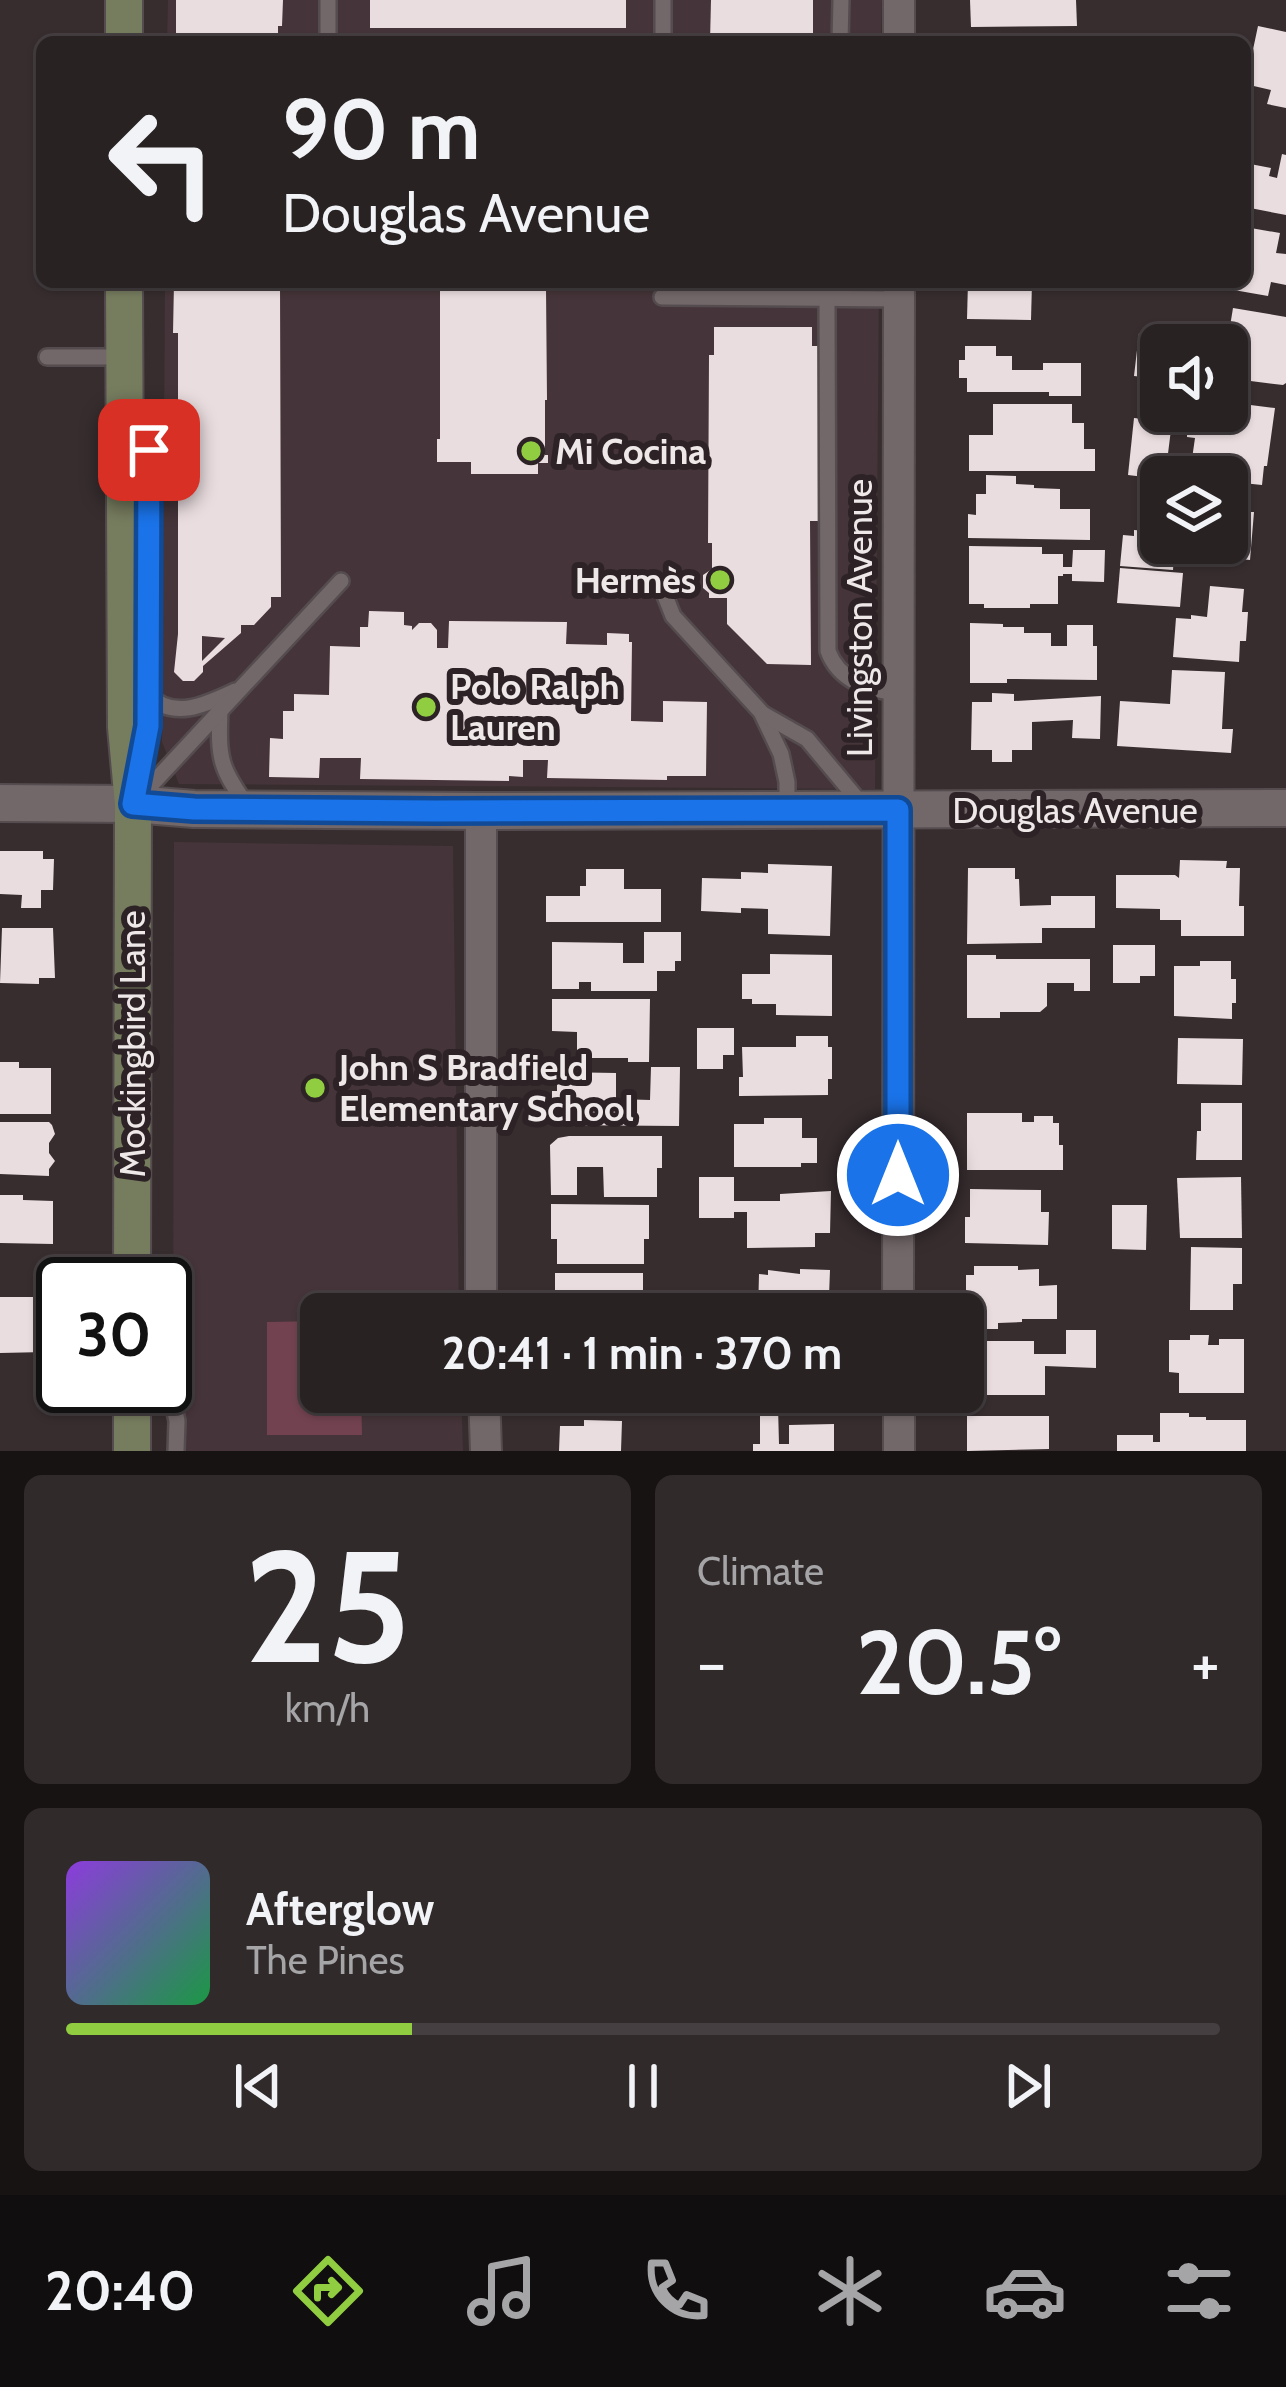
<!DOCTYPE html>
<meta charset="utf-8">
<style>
:root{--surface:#292223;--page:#312a2b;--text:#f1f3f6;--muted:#a5a4a6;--line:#453f41;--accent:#91cd40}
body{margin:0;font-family:Cabin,sans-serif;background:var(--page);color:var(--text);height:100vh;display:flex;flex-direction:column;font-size:45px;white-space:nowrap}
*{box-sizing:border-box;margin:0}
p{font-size:39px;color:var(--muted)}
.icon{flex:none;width:66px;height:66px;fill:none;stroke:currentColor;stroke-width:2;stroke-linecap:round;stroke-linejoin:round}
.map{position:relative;height:1451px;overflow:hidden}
.side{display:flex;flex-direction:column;gap:24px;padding:24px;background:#171313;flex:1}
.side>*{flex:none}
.guide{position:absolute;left:36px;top:36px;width:1215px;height:252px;border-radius:18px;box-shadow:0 3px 9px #0004,0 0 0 3px var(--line);background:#292223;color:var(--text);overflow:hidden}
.controls{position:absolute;left:1140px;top:324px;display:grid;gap:24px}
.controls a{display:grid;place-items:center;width:108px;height:108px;border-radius:18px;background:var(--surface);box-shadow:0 3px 9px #0004,0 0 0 3px var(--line);font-size:60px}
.speed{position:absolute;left:36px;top:1257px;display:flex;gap:24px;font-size:60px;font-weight:700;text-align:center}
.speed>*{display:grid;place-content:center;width:156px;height:156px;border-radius:50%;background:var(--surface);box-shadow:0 3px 9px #0004,0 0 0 3px var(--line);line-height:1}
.speed .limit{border:6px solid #111;border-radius:18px;background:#fff;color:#111}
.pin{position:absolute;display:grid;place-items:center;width:102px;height:102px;color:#fff;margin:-51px;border-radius:24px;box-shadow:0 6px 18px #0006}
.me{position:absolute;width:132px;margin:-66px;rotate:0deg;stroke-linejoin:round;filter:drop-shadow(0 0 9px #0008)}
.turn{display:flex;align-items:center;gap:42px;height:252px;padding:0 48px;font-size:54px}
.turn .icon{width:156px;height:156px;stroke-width:2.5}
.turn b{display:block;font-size:84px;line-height:102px}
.big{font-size:90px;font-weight:700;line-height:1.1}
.side .widget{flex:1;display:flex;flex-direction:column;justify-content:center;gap:18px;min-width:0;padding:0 42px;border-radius:18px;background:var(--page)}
.side .dial{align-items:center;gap:0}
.dial b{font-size:156px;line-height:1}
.song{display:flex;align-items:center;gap:36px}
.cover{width:144px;height:144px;border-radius:18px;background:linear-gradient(135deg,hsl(270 70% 55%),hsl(140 70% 35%))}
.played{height:12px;border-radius:6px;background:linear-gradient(90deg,var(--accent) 30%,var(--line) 30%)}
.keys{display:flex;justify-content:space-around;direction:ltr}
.heat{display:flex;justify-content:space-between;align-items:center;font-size:66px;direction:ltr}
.side .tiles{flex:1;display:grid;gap:24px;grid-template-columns:1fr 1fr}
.widget:last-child{grid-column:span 2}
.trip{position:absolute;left:300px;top:1293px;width:684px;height:120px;border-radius:18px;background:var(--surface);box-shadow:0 3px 9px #0004,0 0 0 3px var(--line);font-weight:700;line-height:120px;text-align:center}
.dock{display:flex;height:192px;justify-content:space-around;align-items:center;background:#100e0e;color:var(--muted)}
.dock .icon{width:84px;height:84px}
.dock .current{color:var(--accent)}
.dock b{font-size:54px;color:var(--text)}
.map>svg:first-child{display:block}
</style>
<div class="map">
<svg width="1286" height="1451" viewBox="0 0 1286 1451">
<rect width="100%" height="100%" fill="#372d2f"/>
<!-- built -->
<g fill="#453439">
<path d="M168 0H882L881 42H167Z"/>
<path d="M165 282H879L875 789 179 784 162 742Z"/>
<path d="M174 842 453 846 459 1314H321V1392H461L463 1451H173Z"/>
</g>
<!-- green -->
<path fill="#724250" d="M321 1321V1392H361L362 1435H267V1322Z"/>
<!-- building -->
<g fill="#eadde0" fill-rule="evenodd">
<path d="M176 0H283L282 26H278V42H176Z"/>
<rect x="370" y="0" width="256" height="28"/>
<path d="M711 0H813V42H710Z"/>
<path d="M970 0H1076L1077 26 971 27Z"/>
<path d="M1258 26 1286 32V108L1267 104 1271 90 1245 84V58L1251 59Z"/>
<path d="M1282 154 1286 155V215L1245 207V163L1271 168 1269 176 1277 178Z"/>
<path d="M1245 227 1280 233 1276 253 1286 254V285L1271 282 1268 296 1228 289 1229 282H1245Z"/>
<path d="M174 282H280L281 597H271V607L254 625H241V633L203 666V672L194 681H183L174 672 178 634V333H173ZM202 636 225 638 202 661Z"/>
<path d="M477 282H536V288H546L547 400H545V455H548V463H538V474H471V462H437V439H440V287L478 289Z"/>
<path d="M968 282H1032L1031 320 967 319Z"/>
<path d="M1233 308 1286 317V383L1283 385 1227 378V345Z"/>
<path d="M714 327H812V346H819L820 521H810L811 665 767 664 727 624V598H709V593L703 588V575L712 569V543H708L709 355H714Z"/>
<path d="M1139 333 1165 336 1164 345H1161V379L1134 376Z"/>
<path d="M965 346H996V356H1012V370H1043V363H1081V396H1049V392H967V378H959V360H965Z"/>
<path d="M1227 402 1275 408 1267 466H1264L1262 485 1233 482 1226 470 1195 465 1192 459 1195 438 1187 437V432H1181L1184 411H1227Z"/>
<path d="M993 404H1072V423H1084V449H1095V471H969V435H993Z"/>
<path d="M1134 418 1172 422 1165 477 1161 479 1128 475Z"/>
<path d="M986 475 1016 476V484L1034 485V488L1060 489V509H1090V540L968 538V514L976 515V494H986Z"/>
<path d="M1227 493 1241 494V499H1247L1245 512H1254L1250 560 1195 554 1196 543H1227Z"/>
<path d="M1134 530 1161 532V543H1175L1173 570 1120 566 1123 535 1134 536Z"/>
<path d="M969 546 1042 547V554H1063V567H1072L1073 550H1105L1104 582 1072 581V574H1063V576H1058V604H1030V608H984V604H969Z"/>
<path d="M1120 568 1183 573 1180 607 1117 603Z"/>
<path d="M1210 586 1244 589 1242 612H1248L1246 641H1240L1239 662 1173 657 1176 618 1191 619V615L1207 617Z"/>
<path d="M369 611 404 612V625L412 626V630L419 623H431L437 630V648H448L449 621 567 622 566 644 607 645V633L629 634V642H632L631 721 663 722V701L707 702 706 776H667V780L547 778 548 760H523V777L509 776V781L360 779 361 758H320L319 778 269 777 270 738 283 739V711H294V694L329 695 330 646 360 647V627H368Z"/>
<path d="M970 623 1003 624V627H1024V633H1051V646H1067V625H1093V646H1097V680L1007 679V683H970Z"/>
<path d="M1172 670 1225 672 1222 729H1233L1231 753 1117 746 1120 701 1170 704Z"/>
<path d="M992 693 1014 694V701L1101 696 1100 739 1072 738 1073 720 1032 722V750H1012V762H992V750H971L972 702H992Z"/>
<path d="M0 851H43V859H54L53 890H41V908H21L22 895 0 894Z"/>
<path d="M1180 860 1227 861 1226 868H1240L1239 906H1244V936H1181V920H1160V909L1116 908V875H1175L1179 878Z"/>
<path d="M768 864 832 866 830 936 768 934V909L741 908V913L701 911 702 878 741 879V872L768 873Z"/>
<path d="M968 868H1015V879H1019L1020 906 1051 905V896H1095V928H1042V943L967 944Z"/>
<path d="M586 869H624V889H661V922H546V896H580V886H586Z"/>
<path d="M2 928H53L55 978H39V984L0 983Z"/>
<path d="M644 932H681V961H675V971H657V991H591V982H579V989H552V942L623 943V963H644Z"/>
<path d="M1113 945H1155V976H1140V983H1113Z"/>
<path d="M770 954 832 955V1016L776 1015V1004H752V999H742V974H770Z"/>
<path d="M967 955H996V959H1090V991H1074V983H1047V1006L1040 1012H1000V1018H967Z"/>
<path d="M1200 961H1231V979H1236V1003H1232V1019L1174 1016V966H1200Z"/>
<path d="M552 999H650L649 1062H628V1058H577V1032L552 1031Z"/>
<path d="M697 1028H734V1055H723V1069H697Z"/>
<path d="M796 1036H828V1047H832V1079H828V1095L739 1096V1077H743L742 1047H796Z"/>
<path d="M1178 1038 1243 1039 1242 1085 1177 1084Z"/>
<path d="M0 1062H19V1068H51V1114H0Z"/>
<path d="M651 1067H680L679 1126 556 1125V1107H552V1091H557V1072L616 1073V1099L650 1100Z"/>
<path d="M1201 1103H1242V1160H1196L1197 1131H1201Z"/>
<path d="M967 1113H1022V1122H1034V1116H1053V1123H1059V1145H1063V1170H967Z"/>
<path d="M764 1118H802V1138H817V1163H801V1167H734V1124H764Z"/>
<path d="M0 1122H49L52 1125 55 1134 49 1143V1153L55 1161 49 1169V1176L0 1174Z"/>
<path d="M569 1136H662V1168H657V1197H604L603 1167H577V1195H551L550 1145 558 1138Z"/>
<path d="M699 1177H734V1201H780V1194L831 1191 830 1233H815V1247L747 1248V1212H734V1218H699Z"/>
<path d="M1241 1177 1242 1238H1180L1177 1178Z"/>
<path d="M970 1189 1041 1190V1212H1049L1048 1245 965 1243V1217H970Z"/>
<path d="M0 1195H23V1200L53 1201V1244L0 1243Z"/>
<path d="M551 1204 649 1205V1239H644V1264H557V1239H551Z"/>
<path d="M1112 1205H1147L1146 1250 1112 1249Z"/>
<path d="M1191 1247 1242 1248V1284H1233V1310H1190Z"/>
<path d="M974 1266H1018V1270L1039 1269V1286L1057 1285V1319H1022V1322L998 1323V1329H971V1306H966V1275H974Z"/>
<path d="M800 1269 830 1270 829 1296H839V1308L832 1307 831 1314H758L759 1274 768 1275V1270L800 1274Z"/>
<rect x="555" y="1273" width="88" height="41"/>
<path d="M0 1297H45V1317H53V1342H45V1352L0 1353Z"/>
<path d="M1066 1330H1096V1368L1045 1366V1395H963V1375H967L968 1341H1034V1354H1066Z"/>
<path d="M1190 1335H1209L1208 1345H1219V1339H1244V1393H1179V1373L1169 1372V1340H1190Z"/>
<rect x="554" y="1392" width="55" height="9"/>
<path d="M773 1392H829L828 1401 773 1400Z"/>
<path d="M760 1407H778L779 1444H789V1425L834 1424V1451H753V1444H760Z"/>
<path d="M1160 1413H1189V1417H1206V1420H1246V1451H1117V1435H1153V1442H1160Z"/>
<path d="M967 1416H1049V1449L967 1451Z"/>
<path d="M584 1420 622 1421 621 1451H559L560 1426H584Z"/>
</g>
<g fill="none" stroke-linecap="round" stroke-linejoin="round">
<!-- service casing -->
<g stroke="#544c4e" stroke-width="20">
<g id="service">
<path d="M328 0V42"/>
<path d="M663 0V42"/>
<path d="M840 42 841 0"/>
<path d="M662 297 899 299"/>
<path d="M827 299 828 651C839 681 868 690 898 693"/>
<path d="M47 357H122"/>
<path d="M660 583 673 616 761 712 781 754 787 782V808"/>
<path d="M149 695C173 721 207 704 235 691"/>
<path d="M220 711C218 759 220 768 248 807"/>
<path d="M763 714 807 739 863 806"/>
<path d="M139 798 341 581"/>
<path d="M151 1386 173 1403 177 1421 176 1451"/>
</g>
</g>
<!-- minor casing -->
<g stroke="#544c4e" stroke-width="34">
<g id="minor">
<path d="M899 42V0"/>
<path d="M481 1314V811"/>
<path d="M898 1314 899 282"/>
<path d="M484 1392 486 1451"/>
<path d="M899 1392V1451"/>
</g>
</g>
<!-- tertiary casing -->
<g stroke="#544c4e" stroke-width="40">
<path id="tertiary" d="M0 803 133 804 194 809 481 811 1286 808"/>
</g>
<!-- secondary casing -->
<g stroke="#544c4e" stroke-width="40">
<g id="secondary">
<path d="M124 0V42"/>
<path d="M124 282 126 727 133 804 132 1284"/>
<path d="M132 1386V1451"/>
</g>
</g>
<!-- service -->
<use href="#service" stroke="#726769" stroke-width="15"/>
<!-- minor -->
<use href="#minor" stroke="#726769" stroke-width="30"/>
<!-- tertiary -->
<use href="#tertiary" stroke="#726769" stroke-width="36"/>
<!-- secondary -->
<use href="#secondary" stroke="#767c5e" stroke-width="36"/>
</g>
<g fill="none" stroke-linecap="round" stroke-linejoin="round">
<!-- route casing -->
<g stroke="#114b97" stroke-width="30">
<path id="route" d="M149 450 148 726 133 804 194 809 435 811 898 810V1175"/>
</g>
<!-- route -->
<use href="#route" stroke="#1a73e8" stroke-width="21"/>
</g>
<!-- markers -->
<g fill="#91cd40" stroke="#2d2326" stroke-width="4.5">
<circle cx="531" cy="451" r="12"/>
<circle cx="720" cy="580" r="12"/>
<circle cx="426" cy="707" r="12"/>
<circle cx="315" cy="1088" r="12"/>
</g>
<g text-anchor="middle" stroke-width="12" stroke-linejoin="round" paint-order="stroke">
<!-- poi labels -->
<g font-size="36" font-weight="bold" fill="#eee8e9" stroke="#2d2326" text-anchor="start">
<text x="555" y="464">Mi Cocina</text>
<text x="696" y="593" text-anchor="end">Hermès</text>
<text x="450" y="699">Polo Ralph<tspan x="450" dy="41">Lauren</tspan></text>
<text x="339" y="1080">John S Bradfield<tspan x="339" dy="41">Elementary School</tspan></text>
</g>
<!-- street labels -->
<g font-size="36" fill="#eee8e9" stroke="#2d2326">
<text transform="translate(859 618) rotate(-90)" y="13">Livingston Avenue</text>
<text x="1075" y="823">Douglas Avenue</text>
<text transform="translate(132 1044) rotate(-90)" y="13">Mockingbird Lane</text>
</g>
</g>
</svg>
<div class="controls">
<a><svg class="icon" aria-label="sound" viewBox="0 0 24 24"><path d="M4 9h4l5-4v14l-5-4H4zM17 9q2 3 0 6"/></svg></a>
<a><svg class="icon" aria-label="layers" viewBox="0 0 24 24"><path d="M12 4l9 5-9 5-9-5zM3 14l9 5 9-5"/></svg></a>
</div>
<div class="speed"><div class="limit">30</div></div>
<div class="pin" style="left:149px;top:450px;background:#d93025"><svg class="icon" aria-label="arrive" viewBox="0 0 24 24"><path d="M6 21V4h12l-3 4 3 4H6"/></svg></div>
<svg class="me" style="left:898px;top:1175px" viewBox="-20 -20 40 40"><circle r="17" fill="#1a73e8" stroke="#fff" stroke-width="3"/><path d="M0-11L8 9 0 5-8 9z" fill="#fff"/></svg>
<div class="trip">20:41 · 1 min · 370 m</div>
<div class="guide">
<div class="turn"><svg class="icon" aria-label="left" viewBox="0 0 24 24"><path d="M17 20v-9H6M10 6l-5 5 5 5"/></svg><div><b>90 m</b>Douglas Avenue</div></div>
</div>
</div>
<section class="side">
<div class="tiles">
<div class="widget dial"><b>25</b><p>km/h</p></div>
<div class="widget"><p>Climate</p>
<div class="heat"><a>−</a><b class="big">20.5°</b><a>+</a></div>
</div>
<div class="widget">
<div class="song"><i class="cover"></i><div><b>Afterglow</b><p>The Pines</p></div></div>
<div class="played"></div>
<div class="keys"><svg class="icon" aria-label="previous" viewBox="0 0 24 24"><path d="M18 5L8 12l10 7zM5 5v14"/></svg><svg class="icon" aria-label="pause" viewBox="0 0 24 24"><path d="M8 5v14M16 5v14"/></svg><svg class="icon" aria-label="next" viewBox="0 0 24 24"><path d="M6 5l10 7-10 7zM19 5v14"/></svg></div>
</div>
</div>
</section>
<nav class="dock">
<b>20:40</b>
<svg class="icon current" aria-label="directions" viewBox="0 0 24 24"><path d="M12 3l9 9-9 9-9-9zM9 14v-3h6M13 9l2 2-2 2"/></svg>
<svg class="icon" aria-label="music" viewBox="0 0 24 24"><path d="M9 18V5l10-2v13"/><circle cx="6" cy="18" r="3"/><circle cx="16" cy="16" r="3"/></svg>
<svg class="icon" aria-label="phone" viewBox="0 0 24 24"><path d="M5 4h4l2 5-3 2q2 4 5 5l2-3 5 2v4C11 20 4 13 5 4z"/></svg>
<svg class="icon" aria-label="climate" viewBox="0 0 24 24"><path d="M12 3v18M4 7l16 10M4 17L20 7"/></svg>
<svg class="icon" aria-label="car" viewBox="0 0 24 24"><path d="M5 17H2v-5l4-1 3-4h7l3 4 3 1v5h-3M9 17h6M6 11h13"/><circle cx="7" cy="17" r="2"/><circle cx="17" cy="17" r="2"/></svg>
<svg class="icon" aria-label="filters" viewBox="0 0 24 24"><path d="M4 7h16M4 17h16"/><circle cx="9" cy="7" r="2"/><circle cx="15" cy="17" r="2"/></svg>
</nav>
